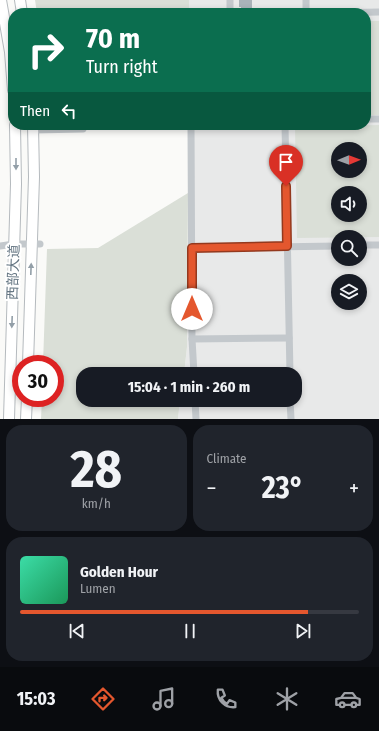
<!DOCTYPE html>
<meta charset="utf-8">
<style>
:root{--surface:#171b24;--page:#20242c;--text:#f1f3f6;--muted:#9ea1a6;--line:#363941;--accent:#e4572e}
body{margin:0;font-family:"Fira Sans Condensed","Noto Sans SC",sans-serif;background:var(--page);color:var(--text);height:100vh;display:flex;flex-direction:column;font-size:15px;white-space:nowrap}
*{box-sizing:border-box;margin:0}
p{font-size:13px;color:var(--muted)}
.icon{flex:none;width:22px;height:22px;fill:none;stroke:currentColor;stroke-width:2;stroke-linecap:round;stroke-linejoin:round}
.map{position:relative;height:419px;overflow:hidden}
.panel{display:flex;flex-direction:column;gap:6px;padding:6px;background:#0d0f14;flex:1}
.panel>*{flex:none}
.hud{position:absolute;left:8px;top:8px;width:363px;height:122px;border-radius:16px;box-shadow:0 2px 6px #0003;background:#0b6e4f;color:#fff;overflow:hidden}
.needle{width:26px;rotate:89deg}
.fabs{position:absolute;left:331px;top:142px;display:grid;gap:8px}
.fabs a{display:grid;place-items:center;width:36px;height:36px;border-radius:50%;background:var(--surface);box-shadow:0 2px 6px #0003;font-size:20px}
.speed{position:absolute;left:12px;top:355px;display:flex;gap:8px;font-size:20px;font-weight:700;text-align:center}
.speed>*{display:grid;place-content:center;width:52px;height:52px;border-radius:50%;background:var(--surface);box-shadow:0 2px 6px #0003;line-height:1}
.speed .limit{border:6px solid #d22;background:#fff;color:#111}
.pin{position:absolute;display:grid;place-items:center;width:34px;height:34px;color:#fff;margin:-41px -17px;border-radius:50% 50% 50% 0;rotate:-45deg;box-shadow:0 0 4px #0007}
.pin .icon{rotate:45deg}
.me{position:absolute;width:44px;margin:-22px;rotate:0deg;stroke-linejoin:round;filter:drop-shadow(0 0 3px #0008)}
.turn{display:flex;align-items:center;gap:14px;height:84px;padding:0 12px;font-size:18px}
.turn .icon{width:52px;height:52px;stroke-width:2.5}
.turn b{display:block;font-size:28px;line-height:34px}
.then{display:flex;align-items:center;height:38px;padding:0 12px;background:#0003;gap:8px;font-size:15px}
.big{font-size:30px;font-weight:700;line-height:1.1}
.panel .card{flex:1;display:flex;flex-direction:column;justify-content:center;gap:6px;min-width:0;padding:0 14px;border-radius:16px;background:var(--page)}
.panel .dial{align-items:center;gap:0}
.dial b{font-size:52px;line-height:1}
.song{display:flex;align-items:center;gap:12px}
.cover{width:48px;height:48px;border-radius:6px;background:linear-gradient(135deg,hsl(160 70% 55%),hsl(150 70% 35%))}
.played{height:4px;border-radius:2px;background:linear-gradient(90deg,var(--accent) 85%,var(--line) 85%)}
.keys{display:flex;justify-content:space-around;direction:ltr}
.heat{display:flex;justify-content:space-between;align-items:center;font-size:22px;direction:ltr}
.panel .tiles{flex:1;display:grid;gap:6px;grid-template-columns:1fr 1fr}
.card:last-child{grid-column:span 2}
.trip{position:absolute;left:76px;top:367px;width:226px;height:40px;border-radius:16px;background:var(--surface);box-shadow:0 2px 6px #0003;font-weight:700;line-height:40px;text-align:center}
.menu{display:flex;height:64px;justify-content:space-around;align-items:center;background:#090b0e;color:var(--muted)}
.menu .icon{width:28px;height:28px}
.menu .selected{color:var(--accent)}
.menu b{font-size:18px;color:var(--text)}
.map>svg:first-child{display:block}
</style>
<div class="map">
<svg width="379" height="419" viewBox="0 0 379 419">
<rect width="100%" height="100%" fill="#fafaf8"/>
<!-- built -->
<path fill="#e8e9e9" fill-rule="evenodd" d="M189 0H379V419H178L180 400H295V374H184L187 347 189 125H366V13H189ZM338 149H360V171H338ZM338 193H360V215H338ZM338 237H360V259H338ZM338 281H360V303H338Z"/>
<!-- green -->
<g fill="#dadfd7" fill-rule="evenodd">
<path d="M35 0H189V13H37Z"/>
<rect x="366" y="21" width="13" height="94"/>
<path d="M379 125V237L297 238 295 127ZM338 149H360V171H338ZM338 193H360V215H338Z"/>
<path d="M188 193 187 347 184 374H83V400H180L178 419H41L42 398H55V364H43L47 249 98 248Z"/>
</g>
<!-- building -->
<path fill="#aab3b9" d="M239 0H252V9L241 10V7H239Z"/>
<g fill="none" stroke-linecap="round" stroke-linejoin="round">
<!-- primary casing -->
<g stroke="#b5babe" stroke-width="12">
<g id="primary">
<path d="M1 0 10 52 13 90"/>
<path d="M20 0 22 13"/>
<path d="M28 364 34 177 33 125"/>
<path d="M9 419 16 184 15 125"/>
<path d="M26 419 27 398"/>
</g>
</g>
<!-- street -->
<g stroke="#c3c8cc" stroke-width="7">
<path d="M230 0V13"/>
<path d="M306 0V13"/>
<path d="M330 13 379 12"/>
<path d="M366 119H379"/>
<path d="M191 125 192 339"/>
<path d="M285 125 290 374"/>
<path d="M83 126 104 125"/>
<path d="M33 130 83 129V125"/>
<path d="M360 245H379"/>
<path d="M0 246 14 244H40"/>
<path d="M192 248 338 246"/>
<path d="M194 374 192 339 289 338"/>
<path d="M195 400 196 419"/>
<path d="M290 400 291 419"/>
</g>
<!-- primary -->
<use href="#primary" stroke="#fff" stroke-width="10"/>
</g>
<!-- one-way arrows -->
<defs><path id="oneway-solid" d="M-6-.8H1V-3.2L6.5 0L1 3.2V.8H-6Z"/></defs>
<g fill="#939fa8">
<use href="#oneway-solid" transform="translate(16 164) rotate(90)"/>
<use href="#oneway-solid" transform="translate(31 269) rotate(-88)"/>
<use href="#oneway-solid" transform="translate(12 322) rotate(92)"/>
</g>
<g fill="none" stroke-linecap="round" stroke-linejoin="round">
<!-- route casing -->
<g stroke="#94391e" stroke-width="10">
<path id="route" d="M192 309V248L287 246 286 186"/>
</g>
<!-- route -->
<use href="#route" stroke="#e4572e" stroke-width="7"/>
</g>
<g text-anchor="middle" stroke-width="4" stroke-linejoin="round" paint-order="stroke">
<!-- street labels -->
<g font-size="14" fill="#657683" stroke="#fff">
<text transform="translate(13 272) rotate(-88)" y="5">西部大道</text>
</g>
</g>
</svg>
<div class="fabs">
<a><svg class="needle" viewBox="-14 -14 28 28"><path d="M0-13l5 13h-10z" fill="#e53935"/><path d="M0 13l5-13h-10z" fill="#9ea1a6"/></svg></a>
<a><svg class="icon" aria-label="sound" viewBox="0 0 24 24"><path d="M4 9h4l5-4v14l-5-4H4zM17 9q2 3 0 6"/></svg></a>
<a><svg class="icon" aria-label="search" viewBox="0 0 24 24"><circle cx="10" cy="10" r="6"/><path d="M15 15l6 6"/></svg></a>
<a><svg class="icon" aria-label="layers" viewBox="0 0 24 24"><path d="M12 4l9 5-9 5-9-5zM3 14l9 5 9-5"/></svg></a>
</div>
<div class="speed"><div class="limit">30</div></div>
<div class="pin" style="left:286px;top:186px;background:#d93025"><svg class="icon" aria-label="arrive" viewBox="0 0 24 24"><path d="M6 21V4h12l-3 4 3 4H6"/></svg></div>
<svg class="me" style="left:192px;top:309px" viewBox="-20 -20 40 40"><circle r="19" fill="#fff"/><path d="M0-13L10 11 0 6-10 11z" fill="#e4572e"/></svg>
<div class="trip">15:04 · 1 min · 260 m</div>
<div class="hud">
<div class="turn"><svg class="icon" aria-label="right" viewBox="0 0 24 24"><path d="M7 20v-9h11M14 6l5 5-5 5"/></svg><div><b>70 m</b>Turn right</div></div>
<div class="then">Then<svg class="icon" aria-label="left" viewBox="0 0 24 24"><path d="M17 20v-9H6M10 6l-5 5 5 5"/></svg></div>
</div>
</div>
<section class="panel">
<div class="tiles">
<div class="card dial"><b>28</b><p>km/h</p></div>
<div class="card"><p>Climate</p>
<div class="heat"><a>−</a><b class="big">23°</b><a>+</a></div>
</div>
<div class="card">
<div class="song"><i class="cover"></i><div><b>Golden Hour</b><p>Lumen</p></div></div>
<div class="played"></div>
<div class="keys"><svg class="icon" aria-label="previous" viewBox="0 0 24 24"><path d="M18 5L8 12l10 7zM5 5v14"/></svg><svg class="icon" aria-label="pause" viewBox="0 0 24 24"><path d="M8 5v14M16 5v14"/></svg><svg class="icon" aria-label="next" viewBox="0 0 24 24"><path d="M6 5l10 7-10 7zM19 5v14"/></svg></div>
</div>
</div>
</section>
<nav class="menu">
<b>15:03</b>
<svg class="icon selected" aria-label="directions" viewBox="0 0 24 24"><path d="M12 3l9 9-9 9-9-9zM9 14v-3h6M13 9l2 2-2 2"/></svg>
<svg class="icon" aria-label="music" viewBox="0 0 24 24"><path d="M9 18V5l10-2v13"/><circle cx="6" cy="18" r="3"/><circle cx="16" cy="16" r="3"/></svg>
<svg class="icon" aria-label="phone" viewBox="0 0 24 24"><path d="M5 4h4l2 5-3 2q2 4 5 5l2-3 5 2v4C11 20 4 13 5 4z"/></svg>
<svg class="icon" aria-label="climate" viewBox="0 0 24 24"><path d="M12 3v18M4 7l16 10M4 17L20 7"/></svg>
<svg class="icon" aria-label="car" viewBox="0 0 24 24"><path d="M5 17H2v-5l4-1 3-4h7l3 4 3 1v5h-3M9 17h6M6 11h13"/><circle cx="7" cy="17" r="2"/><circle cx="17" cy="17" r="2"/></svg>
</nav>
